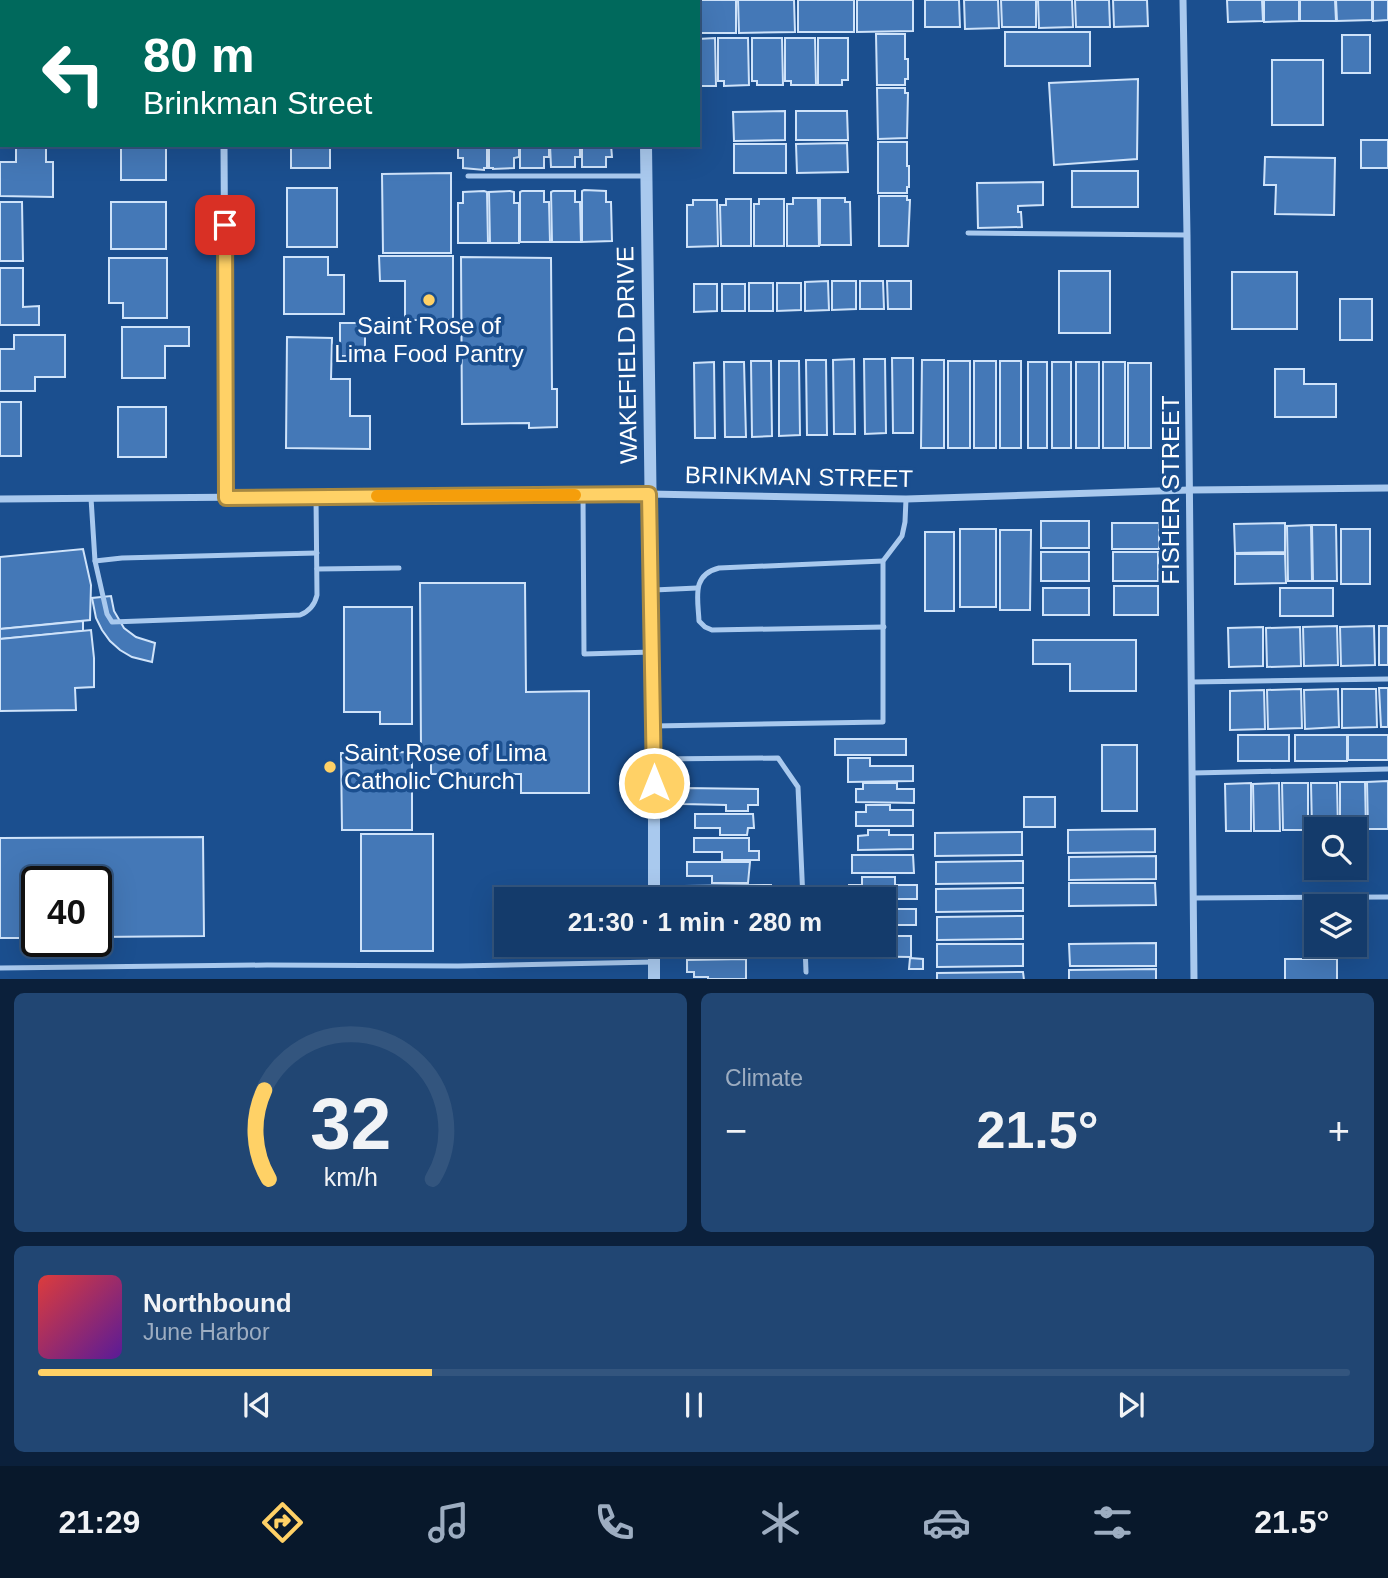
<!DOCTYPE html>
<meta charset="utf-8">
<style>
:root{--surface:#143b6b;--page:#214673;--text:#f1f3f6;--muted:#9dadc1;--line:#33557e;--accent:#ffd166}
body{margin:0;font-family:Helvetica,sans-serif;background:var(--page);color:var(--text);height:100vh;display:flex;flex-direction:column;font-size:26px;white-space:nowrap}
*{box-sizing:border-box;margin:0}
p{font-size:23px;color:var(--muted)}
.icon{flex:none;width:38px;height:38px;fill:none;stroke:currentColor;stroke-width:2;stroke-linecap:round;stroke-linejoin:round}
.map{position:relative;height:979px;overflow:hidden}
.details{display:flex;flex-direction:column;gap:14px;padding:14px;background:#0b203b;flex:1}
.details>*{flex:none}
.guide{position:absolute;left:0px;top:0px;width:700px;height:147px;box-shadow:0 7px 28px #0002,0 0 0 2px var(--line);background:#00695c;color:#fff;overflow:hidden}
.fabs{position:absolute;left:1304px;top:817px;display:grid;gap:14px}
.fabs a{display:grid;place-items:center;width:63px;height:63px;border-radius:0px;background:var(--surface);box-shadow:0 7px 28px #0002,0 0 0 2px var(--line);font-size:35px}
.speed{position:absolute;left:21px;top:866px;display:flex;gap:14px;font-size:35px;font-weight:700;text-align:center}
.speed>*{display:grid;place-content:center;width:91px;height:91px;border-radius:50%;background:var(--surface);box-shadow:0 7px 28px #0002,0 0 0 2px var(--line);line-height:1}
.speed .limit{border:4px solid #111;border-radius:10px;background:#fff;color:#111}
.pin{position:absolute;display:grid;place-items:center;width:60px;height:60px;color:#fff;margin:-30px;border-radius:14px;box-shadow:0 4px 10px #0006}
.me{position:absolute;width:77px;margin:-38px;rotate:0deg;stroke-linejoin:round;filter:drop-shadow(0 0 5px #0008)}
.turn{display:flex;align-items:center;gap:24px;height:147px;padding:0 28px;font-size:32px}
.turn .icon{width:91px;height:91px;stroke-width:2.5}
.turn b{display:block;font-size:49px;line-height:60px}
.big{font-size:52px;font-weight:700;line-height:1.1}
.details .card{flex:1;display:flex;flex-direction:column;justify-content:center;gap:10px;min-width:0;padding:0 24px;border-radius:10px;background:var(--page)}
.details .dial{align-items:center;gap:0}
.dial svg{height:182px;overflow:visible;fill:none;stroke:var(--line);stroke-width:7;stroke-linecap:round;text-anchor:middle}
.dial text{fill:var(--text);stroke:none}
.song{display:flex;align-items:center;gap:21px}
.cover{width:84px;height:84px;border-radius:10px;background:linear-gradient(135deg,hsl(0 70% 55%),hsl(270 70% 35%))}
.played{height:7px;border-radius:4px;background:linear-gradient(90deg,var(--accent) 30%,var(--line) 30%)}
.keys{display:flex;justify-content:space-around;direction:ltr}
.heat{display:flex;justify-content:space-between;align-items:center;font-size:38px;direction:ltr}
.details .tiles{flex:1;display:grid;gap:14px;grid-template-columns:1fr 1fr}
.card:last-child{grid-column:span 2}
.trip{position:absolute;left:494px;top:887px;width:402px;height:70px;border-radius:0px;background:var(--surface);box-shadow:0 7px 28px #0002,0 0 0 2px var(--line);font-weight:700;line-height:70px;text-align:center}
.tabs{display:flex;height:112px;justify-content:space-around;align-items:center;background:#08182b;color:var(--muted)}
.tabs .icon{width:49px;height:49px}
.tabs .on{color:var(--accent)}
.tabs b{font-size:32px;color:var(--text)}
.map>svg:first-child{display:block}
</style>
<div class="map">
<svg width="1388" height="980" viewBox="0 0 1388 980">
<rect width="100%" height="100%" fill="#1b4f8f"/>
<!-- building -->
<g fill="#4478b7" stroke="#cfe3fa" stroke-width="2">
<rect x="117" y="0" width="44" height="2"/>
<rect x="289" y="0" width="46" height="2"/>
<path d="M679 0H736V33H698V2H679Z"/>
<path d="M738 0H794L795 32 739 33Z"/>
<rect x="798" y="0" width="56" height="32"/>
<path d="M857 0H913V31L857 32Z"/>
<path d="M925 0H959L960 27H925Z"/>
<path d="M964 0H998L999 28 965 29Z"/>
<path d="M1001 0H1036V27H1002Z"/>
<path d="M1038 0H1072L1073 27 1039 28Z"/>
<path d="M1075 0H1109L1110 27H1076Z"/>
<path d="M1113 0H1147L1148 26 1114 27Z"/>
<path d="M1227 0H1262L1263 21 1228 22Z"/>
<path d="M1264 0H1299V21L1264 22Z"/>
<path d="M1300 0H1335L1336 21H1300Z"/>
<path d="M1336 0H1372V20L1337 21Z"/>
<path d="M1373 0H1388V20L1373 21Z"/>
<rect x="1005" y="32" width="85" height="34"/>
<path d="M876 34H905V59H908V79H905V85H877Z"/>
<rect x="1342" y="35" width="28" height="38"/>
<path d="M715 38 716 86H698V39Z"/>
<path d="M718 38H748L749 85 724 86V81H718Z"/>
<path d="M752 38H782L783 85H757V81H752Z"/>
<path d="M785 38H815L816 85H791V81H785Z"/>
<path d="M818 38H848V80H842V85H818Z"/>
<rect x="1272" y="60" width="51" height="65"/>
<path d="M1138 79 1137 159 1054 165 1049 83Z"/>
<path d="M877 88H905V93H908L907 138 878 139Z"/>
<path d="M785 111V140L734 141 733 112Z"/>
<path d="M796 111H847L848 140H796Z"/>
<rect x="1361" y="140" width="27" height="28"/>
<path d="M878 142H907V166H909V187H907V193H878Z"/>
<path d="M847 143 848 172 797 173 796 144Z"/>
<rect x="734" y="144" width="52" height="29"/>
<path d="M16 145H46V162H53V197L0 196V162H16Z"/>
<rect x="121" y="145" width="45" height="35"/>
<rect x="291" y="145" width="39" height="23"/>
<path d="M458 145H487V168H484V170L463 168V158H458Z"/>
<path d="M489 145H519V157L514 158V168L493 169V168H489Z"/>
<path d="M520 145H549V157H544V168H520Z"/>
<path d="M550 145H580V157H575V167H551Z"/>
<path d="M582 145H611L612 157H606V167H582Z"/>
<path d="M1265 157 1335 158 1334 215 1275 214 1276 185H1264Z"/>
<rect x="1072" y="171" width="66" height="36"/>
<path d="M451 173V253H383L382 174Z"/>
<path d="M1043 182V205L1018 206V212H1021L1022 227 978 228 977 183Z"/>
<rect x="287" y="188" width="50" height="59"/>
<path d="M584 190 606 191V202H611L612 241 582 242V191Z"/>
<path d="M484 191 487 192 488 243H458V203H463V192Z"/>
<path d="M510 191 514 192V203H519V243H490L489 192Z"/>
<path d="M522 191H544V202H549L550 242H520V192Z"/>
<path d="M553 191H575V202H580L581 242H552L551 192Z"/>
<path d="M879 196H907V200H910L908 246H879Z"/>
<path d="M793 198H818L819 246H787V204H793Z"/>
<path d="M820 198H845V202H850L851 245H820Z"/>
<path d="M726 199H751V246H721L720 205H726Z"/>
<path d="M759 199H784V246H754V204H759Z"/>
<path d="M693 200H717L718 246 687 247V205H693Z"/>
<path d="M0 202H22L23 261H0Z"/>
<rect x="111" y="202" width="55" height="47"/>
<path d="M379 256H453V320H405V281H380Z"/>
<path d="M284 257H328V275H344V314H284Z"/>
<path d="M461 257 551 258 552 389H557V427L529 428V423L462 424Z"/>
<path d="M109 258H167V318H123V303H109Z"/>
<path d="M0 268H23V307L39 306V325H0Z"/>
<rect x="1059" y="271" width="51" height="62"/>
<rect x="1232" y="272" width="65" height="57"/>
<path d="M828 281 829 310 805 311V282Z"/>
<path d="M832 281H856V309L832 310Z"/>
<path d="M860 281H883L884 309H860Z"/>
<path d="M887 281H911V309H888Z"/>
<rect x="749" y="283" width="24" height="28"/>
<path d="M777 283H801V310L777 311Z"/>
<path d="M694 284H717V311L694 312Z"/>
<rect x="722" y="284" width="23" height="27"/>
<rect x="1340" y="299" width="32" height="41"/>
<rect x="340" y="323" width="25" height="33"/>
<path d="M122 327H189V346H165V378H122Z"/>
<path d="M14 335H65V377H35V391H0V349H14Z"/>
<path d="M287 337 332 338 331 379H350V416H370V449L286 448Z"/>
<path d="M892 358H913V433H893Z"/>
<path d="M854 359 855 434H834L833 360Z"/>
<path d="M864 359H885L886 433 865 434Z"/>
<path d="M806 360H826L827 435H807Z"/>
<path d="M922 360H944V448H921Z"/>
<path d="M751 361H771L772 436 752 437Z"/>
<path d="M779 361H799L800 435 779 436Z"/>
<rect x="948" y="361" width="22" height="87"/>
<rect x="974" y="361" width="22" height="87"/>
<rect x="1000" y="361" width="21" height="87"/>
<path d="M714 362 715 438H695L694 363Z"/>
<path d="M724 362H744L746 437H725Z"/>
<rect x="1028" y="362" width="19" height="86"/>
<rect x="1052" y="362" width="19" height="86"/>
<rect x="1076" y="362" width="23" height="86"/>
<rect x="1103" y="362" width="22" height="86"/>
<rect x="1128" y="363" width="23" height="85"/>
<path d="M1275 369H1304V384H1336V417H1275Z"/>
<rect x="0" y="402" width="21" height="54"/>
<rect x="118" y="407" width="48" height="50"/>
<rect x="1041" y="521" width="48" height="27"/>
<rect x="1112" y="523" width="47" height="26"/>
<path d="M1285 523V552L1235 553 1234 524Z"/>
<path d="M1311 525 1312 581H1288L1287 526Z"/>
<path d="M1312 525H1336L1337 581H1313Z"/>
<rect x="960" y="529" width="36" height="78"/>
<rect x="1341" y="529" width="29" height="55"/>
<path d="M1000 530H1031L1030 610H1000Z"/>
<rect x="925" y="532" width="29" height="79"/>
<path d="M83 549 91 585 90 620 0 629V557Z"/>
<rect x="1041" y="552" width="48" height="29"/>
<rect x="1113" y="552" width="45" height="29"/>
<path d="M1235 554H1285L1286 583 1235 584Z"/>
<path d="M420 583H525L526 692 589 691V793H521V774H431V749H421Z"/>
<rect x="1114" y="586" width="44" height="29"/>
<rect x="1043" y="588" width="46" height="27"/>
<rect x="1280" y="588" width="53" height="28"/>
<path d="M111 596 114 611 124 628 136 637 155 643 152 662 132 657 120 650 110 641 102 630 96 618 92 598Z"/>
<path d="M344 607H412V724H380V712H344Z"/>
<path d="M83 621V631L0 639V629Z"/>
<path d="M1337 626 1338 665 1304 666 1303 627Z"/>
<path d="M1374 626 1375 665 1341 666 1340 627Z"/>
<rect x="1379" y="626" width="9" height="39"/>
<path d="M1263 627V666L1229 667 1228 628Z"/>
<path d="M1300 627 1301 666 1267 667 1266 628Z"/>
<path d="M91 630 94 658V687L75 688 76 710 0 711V639Z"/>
<path d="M1033 640H1136V691H1070V664H1033Z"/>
<path d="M1379 688H1388V727H1381Z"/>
<path d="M1301 689 1302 728 1268 729 1267 690Z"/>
<path d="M1338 689 1339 727 1305 729 1304 690Z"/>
<path d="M1342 689H1376L1377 727 1342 728Z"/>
<path d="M1264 690 1265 729 1230 730V691Z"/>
<rect x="1238" y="735" width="51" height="26"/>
<rect x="1295" y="735" width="52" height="26"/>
<rect x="1348" y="735" width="40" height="25"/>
<rect x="835" y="739" width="71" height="16"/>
<rect x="1102" y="745" width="35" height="66"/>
<path d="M412 752V830H342L341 753Z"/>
<path d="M848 758H870V766H913V781L848 782Z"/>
<path d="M1388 781V829H1368L1367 782Z"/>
<path d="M1340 782H1365L1366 830H1340Z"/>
<path d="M863 783H897V789H914V803L856 802V789H863Z"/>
<path d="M1251 783V831H1226L1225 784Z"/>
<path d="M1279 783 1280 831H1254L1253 784Z"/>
<path d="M1282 783H1308V830H1283Z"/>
<path d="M1311 783H1337L1338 830H1312Z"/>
<path d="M683 788 758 789V805H748V811H726V805L683 804Z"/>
<rect x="1024" y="797" width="31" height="30"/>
<path d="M866 805H890V810H913V826H856V812H866Z"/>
<path d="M695 814H753L754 828H748L747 835H720V828H695Z"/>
<path d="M1155 829V852L1068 853V830Z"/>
<path d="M868 830H889V835H913V849L858 850V836L868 835Z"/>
<path d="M1022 832V855L935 856V833Z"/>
<rect x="361" y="834" width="72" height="117"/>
<path d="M203 837 204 936 96 937V882H37V938H0V838Z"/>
<path d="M694 838H749V851H759V860H722V852H694Z"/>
<path d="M852 855H913L914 873H852Z"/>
<path d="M1156 856V879L1069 880V857Z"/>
<path d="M1023 861V883L936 884V862Z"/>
<path d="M687 862H750L748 883H712V876H687Z"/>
<path d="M862 877H895V885H917V899H849V885H862Z"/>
<path d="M1069 883H1155L1156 905 1069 906Z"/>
<path d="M771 885V900H685V886Z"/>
<path d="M1023 888V911L936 912V889Z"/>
<path d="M884 903H885V909H916V925H884Z"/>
<path d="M1023 916V939L937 940V917Z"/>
<path d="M884 936H911V957L840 956 842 945H884Z"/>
<path d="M1156 943V966H1070L1069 944Z"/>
<path d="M937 944H1023V966L937 967Z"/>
<path d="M698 945H738L737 957H701V949H698Z"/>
<path d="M742 945H761L760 956 741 954Z"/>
<path d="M910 958 923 959V969H909Z"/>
<path d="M746 959V979H708V977H694V972H687V960Z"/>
<rect x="1285" y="959" width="52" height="21"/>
<path d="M1156 969V980H1069V970Z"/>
<path d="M1023 972 1024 980H937V973Z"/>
</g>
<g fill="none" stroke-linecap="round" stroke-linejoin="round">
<!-- service -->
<g stroke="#a9c9ee" stroke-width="5">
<path d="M468 176H646"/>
<path d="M968 233 1187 235"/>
<path d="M583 495 584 654 652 652"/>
<path d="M91 498 95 561 107 614 112 622 300 615C310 611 315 604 317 595L316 497"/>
<path d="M95 561 122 558 317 553"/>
<path d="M883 561 719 568C691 575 698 598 699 621L705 627 712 630 884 627"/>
<path d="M317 569 399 568"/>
<path d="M654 590 697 588"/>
<path d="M1191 682 1388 679"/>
<path d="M654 726 883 722V561L902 536 905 522 906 499"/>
<path d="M654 759 778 758 798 787 803 900"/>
<path d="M1192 773 1388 769"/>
<path d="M1194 898 1388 897"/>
<path d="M805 945 806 972"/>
<path d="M0 968 267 965 458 966 654 962"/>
</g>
<!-- minor -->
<g stroke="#a9c9ee" stroke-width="7">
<path d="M223 0V2"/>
<path d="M1183 0 1187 235 1194 980"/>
<path d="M224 145 226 498"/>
<path d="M0 499 649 494 906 499 1190 490 1388 488"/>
</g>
<!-- tertiary -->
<g stroke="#a9c9ee" stroke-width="12">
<path d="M645 2V0"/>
<path d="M646 145 654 759V900"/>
<path d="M654 945V980"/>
</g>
</g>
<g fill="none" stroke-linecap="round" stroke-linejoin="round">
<!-- route casing -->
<g stroke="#a68842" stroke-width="18">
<path id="route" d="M225 225 226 498 649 494 654 783"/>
</g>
<!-- route -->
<use href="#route" stroke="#ffd166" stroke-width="12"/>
<!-- slow -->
<path stroke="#f59e0b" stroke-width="12" d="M377 496 575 495"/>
</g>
<!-- markers -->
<g fill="#ffd166" stroke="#1b4f8f" stroke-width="2.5">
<circle cx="429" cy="300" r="7"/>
<circle cx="330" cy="767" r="7"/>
</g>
<g text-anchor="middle" stroke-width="7" stroke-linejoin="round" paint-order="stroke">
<!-- poi labels -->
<g font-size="24" fill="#fff" stroke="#1b4f8f">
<text x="429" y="334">Saint Rose of<tspan x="429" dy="28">Lima Food Pantry</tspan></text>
<text x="344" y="761" text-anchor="start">Saint Rose of Lima<tspan x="344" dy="28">Catholic Church</tspan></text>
</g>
<!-- street labels -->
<g font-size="24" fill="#fff" stroke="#1b4f8f">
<text transform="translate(627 355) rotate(-91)" y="8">WAKEFIELD DRIVE</text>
<text transform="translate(799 477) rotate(1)" y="8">BRINKMAN STREET</text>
<text transform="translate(1171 490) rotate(-90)" y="8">FISHER STREET</text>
</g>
</g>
</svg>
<div class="fabs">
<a><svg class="icon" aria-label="search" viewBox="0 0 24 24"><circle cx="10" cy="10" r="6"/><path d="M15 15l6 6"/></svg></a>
<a><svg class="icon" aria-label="layers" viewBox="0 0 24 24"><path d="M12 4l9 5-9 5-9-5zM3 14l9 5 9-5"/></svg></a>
</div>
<div class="speed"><div class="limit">40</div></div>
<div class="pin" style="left:225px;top:225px;background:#d93025"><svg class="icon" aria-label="arrive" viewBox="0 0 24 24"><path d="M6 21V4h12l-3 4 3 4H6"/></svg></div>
<svg class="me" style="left:654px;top:783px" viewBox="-20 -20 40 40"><circle r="17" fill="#ffd166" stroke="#fff" stroke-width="3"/><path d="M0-11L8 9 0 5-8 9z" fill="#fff"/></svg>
<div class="trip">21:30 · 1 min · 280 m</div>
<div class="guide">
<div class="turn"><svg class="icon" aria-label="left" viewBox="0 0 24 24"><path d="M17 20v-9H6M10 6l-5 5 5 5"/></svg><div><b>80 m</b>Brinkman Street</div></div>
</div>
</div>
<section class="details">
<div class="tiles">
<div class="card dial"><svg viewBox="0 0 100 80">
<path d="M14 69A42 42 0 1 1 86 69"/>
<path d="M14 69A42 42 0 0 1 12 30" stroke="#ffd166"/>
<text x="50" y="56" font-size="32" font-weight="700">32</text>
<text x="50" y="72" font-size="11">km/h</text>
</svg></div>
<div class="card"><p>Climate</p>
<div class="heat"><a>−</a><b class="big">21.5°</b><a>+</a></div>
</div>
<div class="card">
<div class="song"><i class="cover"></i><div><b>Northbound</b><p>June Harbor</p></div></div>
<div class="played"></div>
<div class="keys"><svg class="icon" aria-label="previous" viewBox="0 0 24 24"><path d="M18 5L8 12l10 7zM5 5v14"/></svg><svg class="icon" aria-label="pause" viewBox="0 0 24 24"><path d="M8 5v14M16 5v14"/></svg><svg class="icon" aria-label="next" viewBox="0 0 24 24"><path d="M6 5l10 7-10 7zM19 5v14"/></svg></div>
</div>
</div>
</section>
<nav class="tabs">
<b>21:29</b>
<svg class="icon on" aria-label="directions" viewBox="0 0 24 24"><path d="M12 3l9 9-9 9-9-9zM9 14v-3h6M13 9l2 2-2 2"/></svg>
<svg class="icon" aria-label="music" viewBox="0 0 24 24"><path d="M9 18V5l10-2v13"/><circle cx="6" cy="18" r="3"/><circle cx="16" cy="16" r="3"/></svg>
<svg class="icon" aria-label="phone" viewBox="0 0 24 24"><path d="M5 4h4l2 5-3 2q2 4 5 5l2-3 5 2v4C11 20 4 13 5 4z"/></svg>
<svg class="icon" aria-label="climate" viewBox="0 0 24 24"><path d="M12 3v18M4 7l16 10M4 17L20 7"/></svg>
<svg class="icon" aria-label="car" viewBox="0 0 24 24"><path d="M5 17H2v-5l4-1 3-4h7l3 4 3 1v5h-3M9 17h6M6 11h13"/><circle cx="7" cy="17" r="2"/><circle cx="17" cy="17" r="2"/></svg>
<svg class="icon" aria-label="filters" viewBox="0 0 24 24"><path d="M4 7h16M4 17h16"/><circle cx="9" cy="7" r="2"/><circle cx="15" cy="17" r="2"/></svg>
<b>21.5°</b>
</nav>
